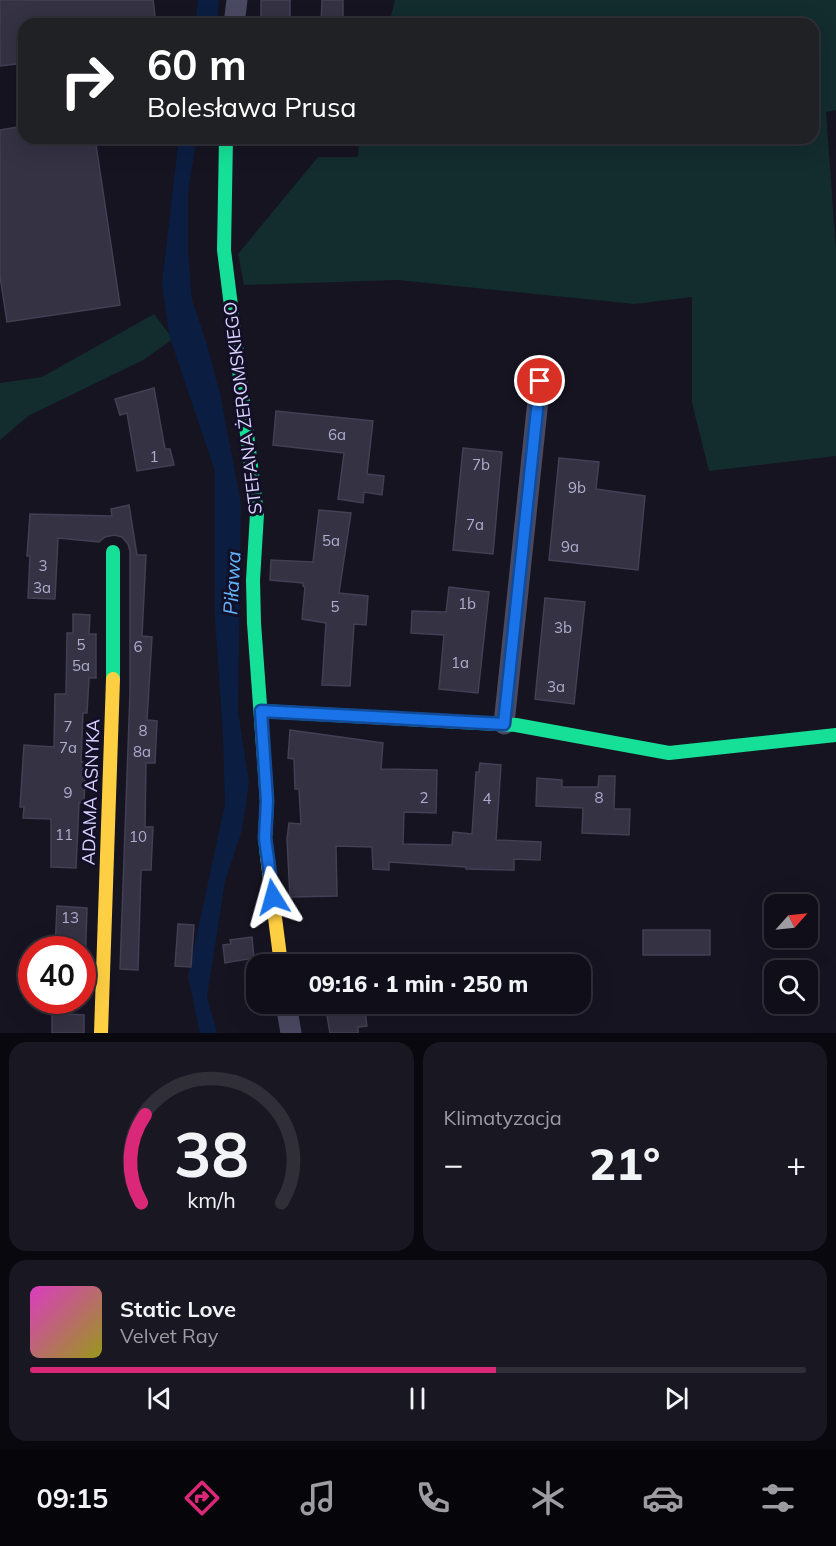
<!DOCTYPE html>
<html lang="pl">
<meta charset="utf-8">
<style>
:root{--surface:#100f19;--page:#191822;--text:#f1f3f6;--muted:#9c9ca2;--line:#302f38;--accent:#db2777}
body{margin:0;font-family:Mulish,sans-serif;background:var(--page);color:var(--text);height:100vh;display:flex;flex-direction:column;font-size:22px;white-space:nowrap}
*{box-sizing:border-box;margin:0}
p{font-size:20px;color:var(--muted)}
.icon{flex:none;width:33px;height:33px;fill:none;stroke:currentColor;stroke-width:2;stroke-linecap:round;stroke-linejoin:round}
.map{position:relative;height:1033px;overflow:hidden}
.panel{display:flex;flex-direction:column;gap:9px;padding:9px;background:#09080e;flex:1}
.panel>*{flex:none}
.top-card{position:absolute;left:18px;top:18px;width:801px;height:126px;border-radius:18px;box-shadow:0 6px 24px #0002,0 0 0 2px var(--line);background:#202124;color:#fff;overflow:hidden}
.needle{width:39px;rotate:63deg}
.buttons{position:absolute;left:764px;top:894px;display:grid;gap:12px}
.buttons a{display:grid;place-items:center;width:54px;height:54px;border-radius:12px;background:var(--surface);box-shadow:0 6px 24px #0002,0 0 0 2px var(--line);font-size:30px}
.speed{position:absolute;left:18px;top:936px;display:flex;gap:12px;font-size:30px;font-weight:700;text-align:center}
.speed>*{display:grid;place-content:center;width:78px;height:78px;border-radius:50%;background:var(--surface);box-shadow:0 6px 24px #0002,0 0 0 2px var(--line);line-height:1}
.speed .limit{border:9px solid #d22;background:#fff;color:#111}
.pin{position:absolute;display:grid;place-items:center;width:51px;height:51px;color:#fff;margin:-26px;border:3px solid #fff;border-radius:50%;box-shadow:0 2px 6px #0007}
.me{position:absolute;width:66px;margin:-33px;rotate:352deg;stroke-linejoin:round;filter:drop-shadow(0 0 4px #0008)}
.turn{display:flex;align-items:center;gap:21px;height:126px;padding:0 30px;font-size:27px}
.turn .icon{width:78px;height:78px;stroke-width:2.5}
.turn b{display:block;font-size:42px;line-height:51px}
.big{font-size:45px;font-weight:800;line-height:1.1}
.panel .tile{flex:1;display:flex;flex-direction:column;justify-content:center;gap:9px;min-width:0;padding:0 21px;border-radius:18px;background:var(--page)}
.panel .dial{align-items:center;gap:0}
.dial svg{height:156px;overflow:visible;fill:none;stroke:var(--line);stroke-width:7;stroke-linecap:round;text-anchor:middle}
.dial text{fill:var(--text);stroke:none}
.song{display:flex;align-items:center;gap:18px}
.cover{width:72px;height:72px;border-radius:9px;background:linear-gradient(135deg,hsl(310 70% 55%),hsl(60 70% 35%))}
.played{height:6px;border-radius:3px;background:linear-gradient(90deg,var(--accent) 60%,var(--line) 60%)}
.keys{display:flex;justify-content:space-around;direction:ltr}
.heat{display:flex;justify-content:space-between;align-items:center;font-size:33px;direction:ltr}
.panel .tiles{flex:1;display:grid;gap:9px;grid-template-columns:1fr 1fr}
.tile:last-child{grid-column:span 2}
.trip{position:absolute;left:246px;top:954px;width:345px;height:60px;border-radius:18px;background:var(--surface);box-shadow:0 6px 24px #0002,0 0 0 2px var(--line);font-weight:800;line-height:60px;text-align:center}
.tab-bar{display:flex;height:96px;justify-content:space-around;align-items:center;background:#06060a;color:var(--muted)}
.tab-bar .icon{width:42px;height:42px}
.tab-bar .active{color:var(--accent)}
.tab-bar b{font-size:27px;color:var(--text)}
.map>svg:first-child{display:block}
</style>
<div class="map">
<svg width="836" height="1033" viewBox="0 0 836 1033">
<rect width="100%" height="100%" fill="#161421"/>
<!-- green -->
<g fill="#132c2d">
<path d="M395 0H836V110L826 112 836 250V456L709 471 692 403V297L634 304 398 280 244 285 238 254 318 157H358L359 138H813V24H389Z"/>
<path d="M154 314 173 339 143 360 28 416 0 440V383L42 377Z"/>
</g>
<!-- water -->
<g fill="#0b1e41">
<path d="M198 0H219L217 24H195Z"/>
<path d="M179 138H197L188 190V253L192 300 207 345 220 394 241 503 238 711 249 782 242 830 225 881 207 997 217 1033H200L188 976 225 804 223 734 215 619V471L169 335 162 283Z"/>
</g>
<!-- building -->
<g fill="#343243" stroke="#433f54" stroke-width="1.5">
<path d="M0 0H153L156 24H24V63L0 66Z"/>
<rect x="261" y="0" width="29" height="24"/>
<path d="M322 0H343V24H321Z"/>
<path d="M24 126V138H95L120 305 7 322 0 276V130Z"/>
<path d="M154 388 165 449H170L174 465 137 471 127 413 120 415 115 399Z"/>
<path d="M276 411 373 421 367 474 384 476 382 495 364 492 363 503 338 499 344 453 273 445Z"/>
<path d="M463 448 502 452 493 554 453 550Z"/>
<path d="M559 458 599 462 596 489 645 496 638 570 549 560Z"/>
<path d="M129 505 137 555H146L142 636 152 637 147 720 157 721 155 763H146L145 827H153L151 870H141L138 970 120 969 130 693V551L128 544 122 537 114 535 105 537 99 542 58 538 55 599 28 598 30 556H27L30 514 112 516 111 509Z"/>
<path d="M319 510 351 513 339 593 368 596 366 625 354 624 350 686 322 685 326 623 302 619 305 587 303 586V583L270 580 271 560 313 562Z"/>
<path d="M449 587 489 592 478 693 439 689 444 635 411 633 412 611 446 612Z"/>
<path d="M545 598 585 602 574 704 535 699Z"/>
<path d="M73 614 90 615 89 634H96V678H89L87 713H83L81 762H83V778H85L84 803H79L76 868 51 867V819L23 818 24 807H20L24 745 54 747 55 694H66L67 633H73Z"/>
<path d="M290 730 383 743 381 769 437 770 436 813 404 812 403 844 452 845 453 832 472 834 476 772H479L480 763 501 765 496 840 541 842 540 860 514 859V870L466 869V867L389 862V870L373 869 372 847 336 846 337 896 290 897 287 839 289 823 301 824 299 789H295L294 759 288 758Z"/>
<path d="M599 776H615L614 809H630L629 835 582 833 583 808 536 806 537 778 562 780V787H598Z"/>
<path d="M57 906 87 908 85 968H82V950H55Z"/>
<path d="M178 924 194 925 191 967 175 966Z"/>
<rect x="643" y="930" width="67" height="25"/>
<path d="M252 937 254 958 225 963 223 945 231 944 230 940Z"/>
<path d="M325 1004H364L367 1026 358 1027V1033H330Z"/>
<path d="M52 1013 84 1015V1033H52Z"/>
</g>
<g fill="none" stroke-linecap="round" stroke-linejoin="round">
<!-- street -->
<g stroke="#4a4962" stroke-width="21">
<path d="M234 24 237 0"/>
<path d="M504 724 540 381"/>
<path d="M286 1004 291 1033"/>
</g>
<!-- fast -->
<g stroke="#16e098" stroke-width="14">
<path d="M226 138 224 250 257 514 253 580 254 623 267 801 265 838 267 856"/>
<path d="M113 552V679"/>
<path d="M262 711 516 725 669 753 836 735"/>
</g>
<!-- slow -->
<g stroke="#ffcf43" stroke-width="14">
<path d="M267 856 281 964"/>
<path d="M101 1033 113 679"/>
</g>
</g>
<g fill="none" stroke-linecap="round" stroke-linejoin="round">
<!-- route casing -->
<g stroke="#114b97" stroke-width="15">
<path id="route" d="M273 897 265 838 267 801 261 711 504 724 540 381"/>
</g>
<!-- route -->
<use href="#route" stroke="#1a73e8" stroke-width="10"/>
</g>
<g text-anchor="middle" stroke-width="6" stroke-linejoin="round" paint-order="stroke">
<!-- number labels -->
<g font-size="15" fill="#b0acd0">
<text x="337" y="440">6a</text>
<text x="154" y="462">1</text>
<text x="481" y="470">7b</text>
<text x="577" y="493">9b</text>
<text x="475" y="530">7a</text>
<text x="331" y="546">5a</text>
<text x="570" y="552">9a</text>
<text x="43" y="571">3</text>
<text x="42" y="593">3a</text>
<text x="467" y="609">1b</text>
<text x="335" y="612">5</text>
<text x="563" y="633">3b</text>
<text x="81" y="650">5</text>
<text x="138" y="652">6</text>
<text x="460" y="668">1a</text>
<text x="81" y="671">5a</text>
<text x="556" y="692">3a</text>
<text x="68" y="732">7</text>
<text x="143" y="736">8</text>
<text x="68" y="753">7a</text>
<text x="142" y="757">8a</text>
<text x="68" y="798">9</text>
<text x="424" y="803">2</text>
<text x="599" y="803">8</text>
<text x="487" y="804">4</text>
<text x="64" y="840">11</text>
<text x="138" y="842">10</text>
<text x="70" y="923">13</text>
</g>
<!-- street labels -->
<g font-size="18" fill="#d9d4ff" stroke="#130f26">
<text transform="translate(243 408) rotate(-97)" y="6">STEFANA ŻEROMSKIEGO</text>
<text transform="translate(91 792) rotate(-88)" y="6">ADAMA ASNYKA</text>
</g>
<!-- water labels -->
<g font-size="20" font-style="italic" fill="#62b6ff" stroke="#130f26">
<text transform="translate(232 583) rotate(-87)" y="7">Piława</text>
</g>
</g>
</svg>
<div class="buttons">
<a><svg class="needle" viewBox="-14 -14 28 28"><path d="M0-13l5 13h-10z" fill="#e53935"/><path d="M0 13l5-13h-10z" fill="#9c9ca2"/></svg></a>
<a><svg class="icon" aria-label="search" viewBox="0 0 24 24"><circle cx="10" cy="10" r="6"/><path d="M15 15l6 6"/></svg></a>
</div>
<div class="speed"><div class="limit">40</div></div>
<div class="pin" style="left:540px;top:381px;background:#d93025"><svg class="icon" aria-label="arrive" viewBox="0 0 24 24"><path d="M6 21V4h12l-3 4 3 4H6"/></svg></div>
<svg class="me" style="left:273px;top:897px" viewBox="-20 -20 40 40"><path d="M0-17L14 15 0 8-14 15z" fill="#1a73e8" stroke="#fff" stroke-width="4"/></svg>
<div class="trip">09:16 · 1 min · 250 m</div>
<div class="top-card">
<div class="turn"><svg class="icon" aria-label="right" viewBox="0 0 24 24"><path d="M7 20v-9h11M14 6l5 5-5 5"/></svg><div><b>60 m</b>Bolesława Prusa</div></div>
</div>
</div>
<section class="panel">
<div class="tiles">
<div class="tile dial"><svg viewBox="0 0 100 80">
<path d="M14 69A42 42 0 1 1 86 69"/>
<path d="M14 69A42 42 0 0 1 16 24" stroke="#db2777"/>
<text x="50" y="56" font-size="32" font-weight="700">38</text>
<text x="50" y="72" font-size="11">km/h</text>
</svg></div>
<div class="tile"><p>Klimatyzacja</p>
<div class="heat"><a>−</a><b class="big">21°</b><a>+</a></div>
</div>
<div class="tile">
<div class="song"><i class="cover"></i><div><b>Static Love</b><p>Velvet Ray</p></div></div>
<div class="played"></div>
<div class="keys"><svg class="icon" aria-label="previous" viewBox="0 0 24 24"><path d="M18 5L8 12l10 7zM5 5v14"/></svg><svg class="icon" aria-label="pause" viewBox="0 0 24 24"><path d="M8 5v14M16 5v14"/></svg><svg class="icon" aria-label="next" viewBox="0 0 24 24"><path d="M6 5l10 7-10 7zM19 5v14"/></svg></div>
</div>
</div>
</section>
<nav class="tab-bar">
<b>09:15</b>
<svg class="icon active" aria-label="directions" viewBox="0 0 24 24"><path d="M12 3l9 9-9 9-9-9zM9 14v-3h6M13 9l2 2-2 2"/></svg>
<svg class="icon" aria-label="music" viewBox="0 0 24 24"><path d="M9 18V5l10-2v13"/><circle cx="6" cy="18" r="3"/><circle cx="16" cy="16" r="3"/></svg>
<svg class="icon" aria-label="phone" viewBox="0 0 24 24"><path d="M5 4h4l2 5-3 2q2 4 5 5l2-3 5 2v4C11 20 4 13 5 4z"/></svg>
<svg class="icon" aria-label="climate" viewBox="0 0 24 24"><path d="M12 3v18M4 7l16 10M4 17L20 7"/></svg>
<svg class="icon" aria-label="car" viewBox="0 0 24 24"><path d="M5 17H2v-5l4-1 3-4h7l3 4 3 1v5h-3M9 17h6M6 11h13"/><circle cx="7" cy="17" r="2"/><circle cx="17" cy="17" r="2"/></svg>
<svg class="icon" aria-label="filters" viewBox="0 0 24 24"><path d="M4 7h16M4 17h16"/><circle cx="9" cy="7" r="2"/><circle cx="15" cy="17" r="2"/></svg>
</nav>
